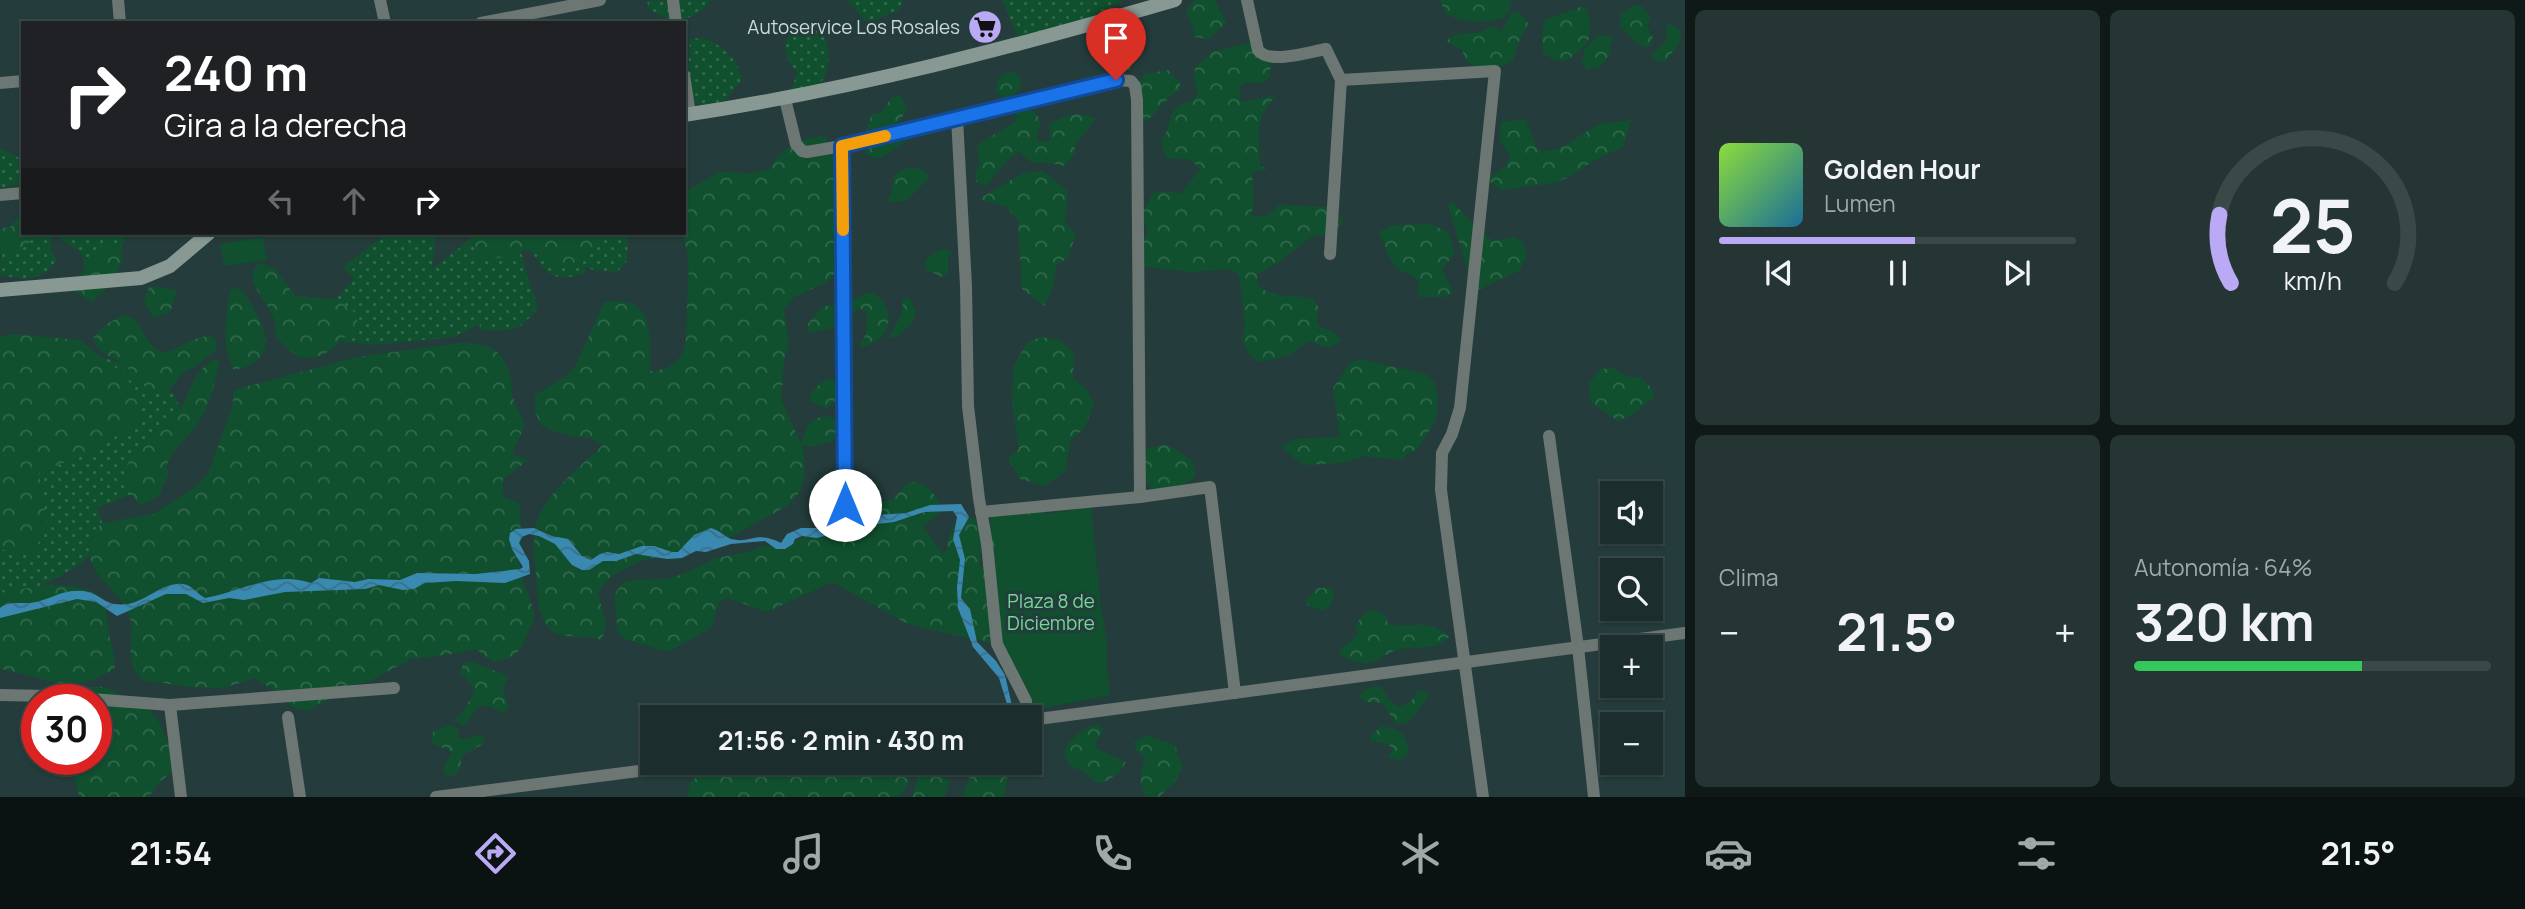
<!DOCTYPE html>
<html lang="es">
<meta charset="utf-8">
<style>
:root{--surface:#1b2d2c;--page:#243534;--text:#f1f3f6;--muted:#a0a8a9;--line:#394948;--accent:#baaaf6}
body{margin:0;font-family:Manrope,sans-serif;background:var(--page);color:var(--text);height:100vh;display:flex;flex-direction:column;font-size:26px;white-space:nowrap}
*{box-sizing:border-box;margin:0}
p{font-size:23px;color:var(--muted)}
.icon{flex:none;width:38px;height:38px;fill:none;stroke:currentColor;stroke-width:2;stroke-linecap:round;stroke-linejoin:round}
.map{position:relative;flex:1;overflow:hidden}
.panel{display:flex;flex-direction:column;gap:10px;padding:10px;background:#0f1918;width:840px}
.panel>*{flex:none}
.top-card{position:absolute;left:21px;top:21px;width:665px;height:214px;border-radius:0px;box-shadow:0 2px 5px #0004,0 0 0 2px var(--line);background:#202124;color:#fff;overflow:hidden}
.controls{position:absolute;left:1600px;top:481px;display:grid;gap:14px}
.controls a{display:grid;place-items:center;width:63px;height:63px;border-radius:0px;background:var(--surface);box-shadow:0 2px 5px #0004,0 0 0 2px var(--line);font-size:35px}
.speed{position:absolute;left:21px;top:684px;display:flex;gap:14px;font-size:35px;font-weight:700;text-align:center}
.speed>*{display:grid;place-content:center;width:91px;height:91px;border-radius:50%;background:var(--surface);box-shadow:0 2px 5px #0004,0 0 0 2px var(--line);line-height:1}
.speed .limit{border:10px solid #d22;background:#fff;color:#111}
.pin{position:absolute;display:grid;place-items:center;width:60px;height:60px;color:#fff;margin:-72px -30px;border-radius:50% 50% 50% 0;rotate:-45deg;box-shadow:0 0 7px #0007}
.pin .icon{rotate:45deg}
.me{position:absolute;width:77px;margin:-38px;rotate:0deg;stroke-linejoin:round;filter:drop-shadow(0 0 5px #0008)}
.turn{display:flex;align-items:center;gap:24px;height:147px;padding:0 28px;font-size:32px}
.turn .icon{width:91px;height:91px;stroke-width:2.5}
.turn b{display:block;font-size:49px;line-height:60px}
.lanes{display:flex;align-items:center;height:66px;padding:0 28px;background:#0003;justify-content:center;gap:35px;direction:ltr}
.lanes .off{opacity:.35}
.big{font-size:52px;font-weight:700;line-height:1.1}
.panel .tile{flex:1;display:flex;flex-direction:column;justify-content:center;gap:10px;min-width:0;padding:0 24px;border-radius:10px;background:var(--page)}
.panel .dial{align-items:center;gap:0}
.dial svg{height:182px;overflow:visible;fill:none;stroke:var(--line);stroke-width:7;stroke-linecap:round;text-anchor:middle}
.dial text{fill:var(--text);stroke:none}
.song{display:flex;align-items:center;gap:21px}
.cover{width:84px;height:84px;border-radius:10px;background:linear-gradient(135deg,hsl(90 70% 55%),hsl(200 70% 35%))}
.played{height:7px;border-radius:4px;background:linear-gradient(90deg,var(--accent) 55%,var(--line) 55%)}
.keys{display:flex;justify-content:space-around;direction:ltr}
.heat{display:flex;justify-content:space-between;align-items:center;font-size:38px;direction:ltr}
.charge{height:10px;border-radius:5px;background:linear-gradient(90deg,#34c759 64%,var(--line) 0)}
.panel .tiles{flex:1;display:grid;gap:10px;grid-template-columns:repeat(2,1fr)}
.trip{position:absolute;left:640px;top:705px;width:402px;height:70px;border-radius:0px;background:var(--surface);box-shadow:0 2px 5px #0004,0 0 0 2px var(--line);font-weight:700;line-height:70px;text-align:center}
.dock{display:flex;height:112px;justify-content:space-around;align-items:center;background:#0b1212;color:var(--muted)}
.dock .icon{width:49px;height:49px}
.dock .active{color:var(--accent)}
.dock b{font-size:32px;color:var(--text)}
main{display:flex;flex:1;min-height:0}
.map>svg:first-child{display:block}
</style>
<main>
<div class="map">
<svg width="1685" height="797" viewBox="0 0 1685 797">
<defs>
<pattern id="grass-dots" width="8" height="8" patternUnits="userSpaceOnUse" patternTransform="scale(1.75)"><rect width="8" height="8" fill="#10502e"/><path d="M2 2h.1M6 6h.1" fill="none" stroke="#31694c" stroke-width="1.8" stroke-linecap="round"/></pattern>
<pattern id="forest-crowns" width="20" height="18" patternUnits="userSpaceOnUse" patternTransform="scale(1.75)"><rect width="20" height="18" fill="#10502e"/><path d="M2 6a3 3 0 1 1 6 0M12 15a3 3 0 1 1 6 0" fill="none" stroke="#31694c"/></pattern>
<pattern id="water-waves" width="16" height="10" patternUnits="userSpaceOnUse" patternTransform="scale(1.75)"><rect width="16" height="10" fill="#3a89b1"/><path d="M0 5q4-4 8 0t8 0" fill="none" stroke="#3b708a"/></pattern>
</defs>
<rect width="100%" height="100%" fill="#243c3b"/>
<!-- grass -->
<g fill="url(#grass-dots)">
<path d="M711 0C703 13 687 22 670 19 664 18 655 12 649 9L647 1Z"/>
<path d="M848 0H903L900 9 874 21 863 20Z"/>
<path d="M1002 0H1120L1122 2 1069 27 1018 37Z"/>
<path d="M806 28 823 30C830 53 833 70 817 88L791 92 797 73C783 55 777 33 806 28Z"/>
<path d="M704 38C723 46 739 59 742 80 725 100 721 112 693 102L688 77 690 39Z"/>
<path d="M0 148 23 160V183L0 188Z"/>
<path d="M23 214V233H51V251L57 260C42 282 23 280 0 275 0 255 5 224 23 214Z"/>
<path d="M59 233H125L127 235 118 256 86 271 81 252 60 239Z"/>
<path d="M387 233H436L432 269 466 243 475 233H517L527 276 538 307C517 335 511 330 479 330L480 324 455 337 372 345 341 341 319 323 321 316 354 279 343 267Z"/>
<path d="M533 233H628L627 261 617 272 593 270 583 266 587 272C553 285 545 274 528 245Z"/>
<path d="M0 339 58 342 117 362 173 393 191 429 140 491 97 508 108 539 78 566 49 582 11 597 0 595Z"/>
</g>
<!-- forest -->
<g fill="url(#forest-crowns)">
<path d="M1195 0H1215L1226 23 1209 39 1194 37 1193 28 1186 11Z"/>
<path d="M1441 0H1511V1L1506 16C1494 24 1454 24 1444 11 1444 10 1441 1 1441 0Z"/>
<path d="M1635 5 1642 6 1651 18 1647 25 1653 38 1651 44 1647 48 1637 44 1620 26 1621 13Z"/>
<path d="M1581 7 1587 8C1588 16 1592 27 1590 35 1589 41 1585 45 1581 49 1565 63 1561 65 1543 53L1542 43 1544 20Z"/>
<path d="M1513 10 1520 13 1529 25C1518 38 1518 46 1513 61L1493 70H1478L1466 60 1462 50 1446 41C1461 30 1464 35 1479 32 1485 31 1488 27 1495 26L1501 32Z"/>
<path d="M1670 24 1682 31 1679 44 1666 61 1658 62 1651 56 1666 41 1667 25Z"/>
<path d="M1597 35 1614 37 1609 48 1611 53C1603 64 1601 69 1587 69L1582 63 1584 51Z"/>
<path d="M1260 41 1271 62 1270 76 1263 83 1247 82 1240 86V102L1275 96 1262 115 1259 130 1260 166 1268 169 1252 172 1254 203 1251 217 1267 216 1280 204C1299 207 1314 205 1332 208L1343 220 1333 236 1319 235 1311 237 1281 261 1257 274V284C1273 301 1293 293 1313 299L1319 308 1316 319 1319 327 1332 331 1342 341 1328 348 1309 341 1288 356 1259 362 1249 354 1242 341 1245 325 1239 275 1231 269 1190 272 1140 266 1139 251 1148 230 1141 216 1153 193 1169 191 1181 194 1200 169C1186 154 1184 161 1166 158L1161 141C1177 120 1162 108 1194 100L1198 92 1194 80 1195 67 1214 51Z"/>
<path d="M1111 46 1128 47 1136 55 1129 71H1111L1103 68V58Z"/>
<path d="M1168 70 1180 82V90C1162 99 1153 122 1136 126L1134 88 1145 74Z"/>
<path d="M1014 72 1021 79 1020 89 1007 101 995 91 998 79 1006 73Z"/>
<path d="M900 95 907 107 902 118 894 126 906 136 905 142 879 159 867 155 861 145 872 114 881 113 891 98Z"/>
<path d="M1020 108C1032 109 1037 112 1041 123L1037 134 1038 142 1051 140 1049 125C1070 112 1073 112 1096 118L1074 147 1076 151 1065 166 1049 163H1032L1019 151 1009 159 986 186 976 182V170L980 165 977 145 1015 122 1016 109Z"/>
<path d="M1525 119 1538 150C1561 156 1578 134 1598 125 1607 122 1621 122 1631 120L1623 147 1595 160 1571 176 1555 183 1501 190 1487 179 1506 166 1510 157 1500 140 1501 122Z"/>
<path d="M825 136 833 151 836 225 842 257 837 272 825 283 794 297 784 310 789 344 784 360 781 399 801 444 808 424C820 417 826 412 838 422L833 441 813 446H802C811 490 798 502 761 520 747 528 733 537 718 542 677 557 625 553 598 592L606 624 602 640C589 636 564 638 554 632 539 621 539 605 537 588 536 569 532 548 535 528 541 497 581 466 603 445L589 437H572L542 426 535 412V395L565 377 576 365 604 302C657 295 649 334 650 371 692 369 686 335 687 304 688 281 692 255 681 233H684V193L719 172 753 173 770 169C783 146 799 138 825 136Z"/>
<path d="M906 168 921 169 930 177 906 201 888 202 891 195 894 175Z"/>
<path d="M1043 171 1068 191 1065 223 1076 234 1068 258 1056 265 1054 283 1045 306 1022 289 1018 221 1007 207 979 199 1023 173Z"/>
<path d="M1453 202 1480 232 1494 241 1514 237 1523 242 1527 255 1519 271 1469 294V276L1448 205Z"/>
<path d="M1430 224 1448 232 1455 253 1442 269 1453 292 1445 297H1419L1417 288 1420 282 1410 274 1398 270 1388 255 1379 232 1392 225Z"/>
<path d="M12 226H23V233H34C29 250 16 252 0 254V229Z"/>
<path d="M473 233H599V234C591 263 579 266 550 264L539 252 524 250 509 257 477 259Z"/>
<path d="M118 244 123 257 114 282 92 302 77 293 75 283 101 246Z"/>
<path d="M943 249 952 252 948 259V273L942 277 926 270C923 257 933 254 943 249Z"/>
<path d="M260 263 275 269 295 296 336 299 357 314V323C343 340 321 367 296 355 289 351 282 342 275 336 282 305 235 284 260 263Z"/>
<path d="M149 286 177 290 170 312 153 318 144 301Z"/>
<path d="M235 288 242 290C262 321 287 358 234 370 220 345 226 317 230 290Z"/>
<path d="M870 292C889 299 896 325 879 339 874 343 868 345 863 347L859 345C868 335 868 324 866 312L859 308 851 314 853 339 850 344 839 315 833 328 809 333 807 325 823 306H838Z"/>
<path d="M907 298 910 299 916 312 912 324 895 338 889 337 902 313 903 299Z"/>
<path d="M124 315C147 320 142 347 163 352 173 355 221 316 216 350L195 367 182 373 168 392 164 394 147 390C140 380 133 372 123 364 112 356 96 353 93 338L106 324Z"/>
<path d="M12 334 79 340 125 375 140 401 143 420 90 452 39 473 47 521 35 552 0 550V337Z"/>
<path d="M1042 337 1061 341 1074 353 1073 378 1087 390 1094 404 1085 427 1071 440 1065 471 1045 486 1020 479 1008 459 1019 449 1012 404 1013 368 1027 342Z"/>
<path d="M459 343C486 343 503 347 510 376 512 382 511 388 512 393 514 404 521 415 525 425L512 454 528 460 503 479V497L519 503C523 525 518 547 520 569 522 585 535 604 534 617 534 621 530 628 528 632 520 653 516 658 493 662L476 649 460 653 411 659 368 682 351 685 308 711 292 707 281 695 255 678 224 688 190 687 142 680C140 677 134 671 133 667 127 652 134 633 130 618 118 581 84 583 89 534L103 523 154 514 197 486 208 473 232 408 234 390 357 357Z"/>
<path d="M213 360H219C218 377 208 409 198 423 187 439 172 448 166 468L169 473 159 496 141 505C117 487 123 459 144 440 153 432 167 428 175 418 191 398 188 376 213 360Z"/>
<path d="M1364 360 1426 374 1435 383 1438 399 1436 420 1419 447 1400 460 1365 456 1341 463 1303 465 1281 447 1294 439 1340 437 1333 388 1352 361Z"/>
<path d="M1613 368 1627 377H1641L1652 389 1654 397 1632 415 1618 421 1591 403 1589 384 1600 369Z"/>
<path d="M826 379 837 381 835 401 827 409 810 401 811 392Z"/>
<path d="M1166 444 1192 460 1196 476C1186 484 1166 497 1152 488 1148 485 1144 478 1141 474L1146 449Z"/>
<path d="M915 482C929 486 939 496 941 511L923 527 943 554 948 548 947 542 958 516C992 516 981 544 979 566L988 564 991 540 990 507 1035 508 1067 524C1084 565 1107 607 1107 652L1097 663 1033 661 989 642 918 627 904 622 832 582 767 612 727 598 719 603 711 628 668 652 625 639 618 634 614 595 622 583 631 580 666 579 683 574 716 558 748 552 761 546 784 547 792 545 799 539 835 527 855 505 869 501 884 502 895 498 906 484Z"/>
<path d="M45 585C64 586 98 584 105 607 108 616 107 626 109 635 112 649 115 652 115 668 67 699 50 677 0 669V593Z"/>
<path d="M1318 588H1330L1335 595 1330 606 1323 611 1307 605 1306 600Z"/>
<path d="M1370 610C1380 612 1387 613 1388 624 1407 628 1434 618 1449 637 1436 651 1417 646 1401 649 1380 653 1378 669 1353 661 1347 659 1344 658 1339 653L1341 648 1349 643 1358 633 1355 626 1363 615Z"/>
<path d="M470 661 508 676 503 691 509 707 504 713 488 706H479L464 726 454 720 459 717 474 693 472 685 460 673 463 664Z"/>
<path d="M97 686 107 688 151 711 160 724 174 756 173 772 159 782 149 797H79L74 773 69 760H96V700L74 697 89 688Z"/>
<path d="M1380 686 1392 703 1399 707 1411 701 1418 691 1423 690 1429 695 1408 723 1396 724 1383 703 1367 702 1359 698C1364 688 1369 687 1380 686Z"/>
<path d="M450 725 458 729V738L466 739 473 736 482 735 485 743 463 755 459 770 454 776 446 775 443 768 452 753 445 748 436 746 430 738 434 731Z"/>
<path d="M1096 725 1104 729 1095 743 1096 748 1126 762 1119 773 1103 783 1095 782 1083 771 1071 767C1068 762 1063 756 1065 750 1069 740 1086 726 1096 725Z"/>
<path d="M1381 726C1398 728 1407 734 1409 752L1400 761 1388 756 1393 750 1388 744 1371 741 1370 737Z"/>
<path d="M1147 735 1176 746 1177 755 1183 766 1175 782 1159 797H1146C1138 779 1140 777 1145 758L1136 750 1134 742Z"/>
<path d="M718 763H907L910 781 900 796 893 797H687L691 781Z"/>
<path d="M980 763H1007L1009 768 1004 797H962L973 769Z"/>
<path d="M935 772 950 781 945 797H912L918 776Z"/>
</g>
<!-- park -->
<g fill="#10502e">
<path d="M263 237 267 260 224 266 220 244Z"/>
<path d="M1091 507 1110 695 1033 710 1029 691 1010 659 1001 625 997 539 999 522Z"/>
</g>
<!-- water -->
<path fill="url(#water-waves)" d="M961 504 969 517 959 535 965 559 961 598 970 609 977 642 996 661 1005 675 1013 710 1012 716 1006 717 1007 704 999 678 973 647 958 608 957 587 960 560 953 539 957 517 953 511 924 512 894 522 861 526 817 538 802 536 795 539 793 544 785 549H776L765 541 731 544 706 552 696 551 682 558 667 559 636 554 616 561H603L589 570H582L572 565 555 544 539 536 529 534 522 537 519 543 529 561 530 574 505 583 456 581 425 583 414 589 403 590 379 585 365 589 285 592 244 600 229 598 203 603 186 594H166L117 616 96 602 77 599 0 618V608C10 600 24 605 36 602 53 598 64 589 83 591 104 594 102 607 128 604 147 601 163 582 183 584 192 585 197 594 205 598 240 592 274 570 311 583L319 578 355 582 368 579 400 580 417 573 476 574 520 569 523 567 512 549 509 539 510 533 516 529 534 528 552 536 568 539 582 556 591 560 600 554 607 552 619 554 642 546H654L672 552H678L694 535 711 528C719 530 724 536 731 539 751 544 755 530 781 543L787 534 801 528H823L861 516 906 513 930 505Z"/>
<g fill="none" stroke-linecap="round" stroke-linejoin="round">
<!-- minor -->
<g stroke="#6c7672" stroke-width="12">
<path d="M118 0 120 23"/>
<path d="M380 0 385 23"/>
<path d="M673 0 676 23"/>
<path d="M1247 0 1258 50C1269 65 1309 52 1326 49L1341 80 1330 254"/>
<path d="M481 23 600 0"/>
<path d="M684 75 690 114"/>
<path d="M1341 80 1495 71 1460 408 1452 434 1442 453 1441 490 1483 797"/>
<path d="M0 83 23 81"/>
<path d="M785 99 796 144 802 151 807 152 842 146 1116 80 1131 81 1135 86 1137 100 1140 497"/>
<path d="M957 118 966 286 968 406 979 499 987 544 997 644 1026 701 1027 718"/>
<path d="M842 146 845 505"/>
<path d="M0 195 23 193"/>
<path d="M1549 436 1578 647 1594 797"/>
<path d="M981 512 1140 497 1210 487 1235 693"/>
<path d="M0 695 51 696 170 705 394 688"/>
<path d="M170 705 181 797"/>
<path d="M288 717 300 797"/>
<path d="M1031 720 1685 633"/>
<path d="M436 797 701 763"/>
</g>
<!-- secondary -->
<g stroke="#889993" stroke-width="14">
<path d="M684 115C851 90 1014 47 1175 0"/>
<path d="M0 290 141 278 170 266 209 233"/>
</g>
</g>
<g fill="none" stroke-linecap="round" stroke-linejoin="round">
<!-- route casing -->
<g stroke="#114b97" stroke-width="18">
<path id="route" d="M845 505 842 146 1116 80"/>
</g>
<!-- route -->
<use href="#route" stroke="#1a73e8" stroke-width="12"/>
<!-- slow -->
<path stroke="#f59e0b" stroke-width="12" d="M843 230 842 146 885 136"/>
</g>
<!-- icons -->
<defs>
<g id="supermarket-disc" transform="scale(1.75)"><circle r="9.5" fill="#baaaf6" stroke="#243c3b"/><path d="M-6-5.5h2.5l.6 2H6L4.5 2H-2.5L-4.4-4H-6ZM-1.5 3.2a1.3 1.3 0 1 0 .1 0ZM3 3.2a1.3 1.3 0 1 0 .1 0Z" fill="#111"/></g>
</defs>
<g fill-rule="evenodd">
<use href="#supermarket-disc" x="985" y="27"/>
</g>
<g text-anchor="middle" stroke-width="6" stroke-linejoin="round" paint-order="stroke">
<!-- poi labels -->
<g font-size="19" fill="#cbd9d8" stroke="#243c3b" text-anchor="end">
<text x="960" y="34">Autoservice Los Rosales</text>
</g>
<!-- park labels -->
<g font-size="19" fill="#75d799" stroke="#243c3b">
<text x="1051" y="608">Plaza 8 de<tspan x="1051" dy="22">Diciembre</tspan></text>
</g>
</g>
</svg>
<div class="controls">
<a><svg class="icon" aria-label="sound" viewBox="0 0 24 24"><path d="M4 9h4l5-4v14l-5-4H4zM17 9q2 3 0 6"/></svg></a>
<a><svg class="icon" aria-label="search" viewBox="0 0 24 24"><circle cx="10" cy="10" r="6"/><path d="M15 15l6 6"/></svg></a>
<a>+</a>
<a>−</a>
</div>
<div class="speed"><div class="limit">30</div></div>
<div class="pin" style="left:1116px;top:80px;background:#d93025"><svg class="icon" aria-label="arrive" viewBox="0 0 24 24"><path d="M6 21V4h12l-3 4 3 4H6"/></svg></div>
<svg class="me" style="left:845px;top:505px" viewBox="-20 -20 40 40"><circle r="19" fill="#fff"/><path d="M0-13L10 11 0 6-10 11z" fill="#1a73e8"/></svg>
<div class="trip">21:56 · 2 min · 430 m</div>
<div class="top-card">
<div class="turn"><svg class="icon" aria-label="right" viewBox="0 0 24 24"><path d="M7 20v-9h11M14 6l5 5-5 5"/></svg><div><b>240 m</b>Gira a la derecha</div></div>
<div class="lanes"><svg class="icon off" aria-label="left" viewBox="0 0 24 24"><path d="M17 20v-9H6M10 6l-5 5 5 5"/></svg><svg class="icon off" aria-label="ahead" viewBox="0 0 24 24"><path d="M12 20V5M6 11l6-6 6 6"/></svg><svg class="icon" aria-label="right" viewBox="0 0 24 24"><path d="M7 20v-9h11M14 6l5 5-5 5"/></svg></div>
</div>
</div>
<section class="panel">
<div class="tiles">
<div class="tile">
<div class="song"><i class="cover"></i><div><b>Golden Hour</b><p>Lumen</p></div></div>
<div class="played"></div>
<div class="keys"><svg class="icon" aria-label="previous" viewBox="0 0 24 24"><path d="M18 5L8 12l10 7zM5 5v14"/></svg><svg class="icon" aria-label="pause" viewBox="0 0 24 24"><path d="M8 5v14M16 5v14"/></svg><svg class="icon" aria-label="next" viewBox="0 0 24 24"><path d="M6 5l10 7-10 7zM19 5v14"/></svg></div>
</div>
<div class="tile dial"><svg viewBox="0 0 100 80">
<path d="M14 69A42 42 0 1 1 86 69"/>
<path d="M14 69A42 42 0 0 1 9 39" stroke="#baaaf6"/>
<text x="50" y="56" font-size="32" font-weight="700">25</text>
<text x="50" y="72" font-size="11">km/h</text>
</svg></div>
<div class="tile"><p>Clima</p>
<div class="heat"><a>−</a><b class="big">21.5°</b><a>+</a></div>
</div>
<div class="tile"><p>Autonomía · 64%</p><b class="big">320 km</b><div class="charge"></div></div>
</div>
</section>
</main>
<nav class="dock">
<b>21:54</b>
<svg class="icon active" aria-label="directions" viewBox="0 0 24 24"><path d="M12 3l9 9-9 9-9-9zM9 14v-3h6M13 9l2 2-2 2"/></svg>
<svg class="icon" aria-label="music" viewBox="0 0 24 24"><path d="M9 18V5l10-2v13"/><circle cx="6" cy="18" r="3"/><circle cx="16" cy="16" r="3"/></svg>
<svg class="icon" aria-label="phone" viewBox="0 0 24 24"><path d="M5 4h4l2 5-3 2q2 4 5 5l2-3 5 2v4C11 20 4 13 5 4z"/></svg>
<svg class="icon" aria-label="climate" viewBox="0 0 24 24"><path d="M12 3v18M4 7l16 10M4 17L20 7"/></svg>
<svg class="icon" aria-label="car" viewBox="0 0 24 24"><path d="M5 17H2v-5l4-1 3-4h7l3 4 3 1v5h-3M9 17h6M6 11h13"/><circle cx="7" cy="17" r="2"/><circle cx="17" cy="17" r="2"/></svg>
<svg class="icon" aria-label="filters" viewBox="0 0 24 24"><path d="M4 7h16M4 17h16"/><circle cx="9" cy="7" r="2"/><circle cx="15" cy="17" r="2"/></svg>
<b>21.5°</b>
</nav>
